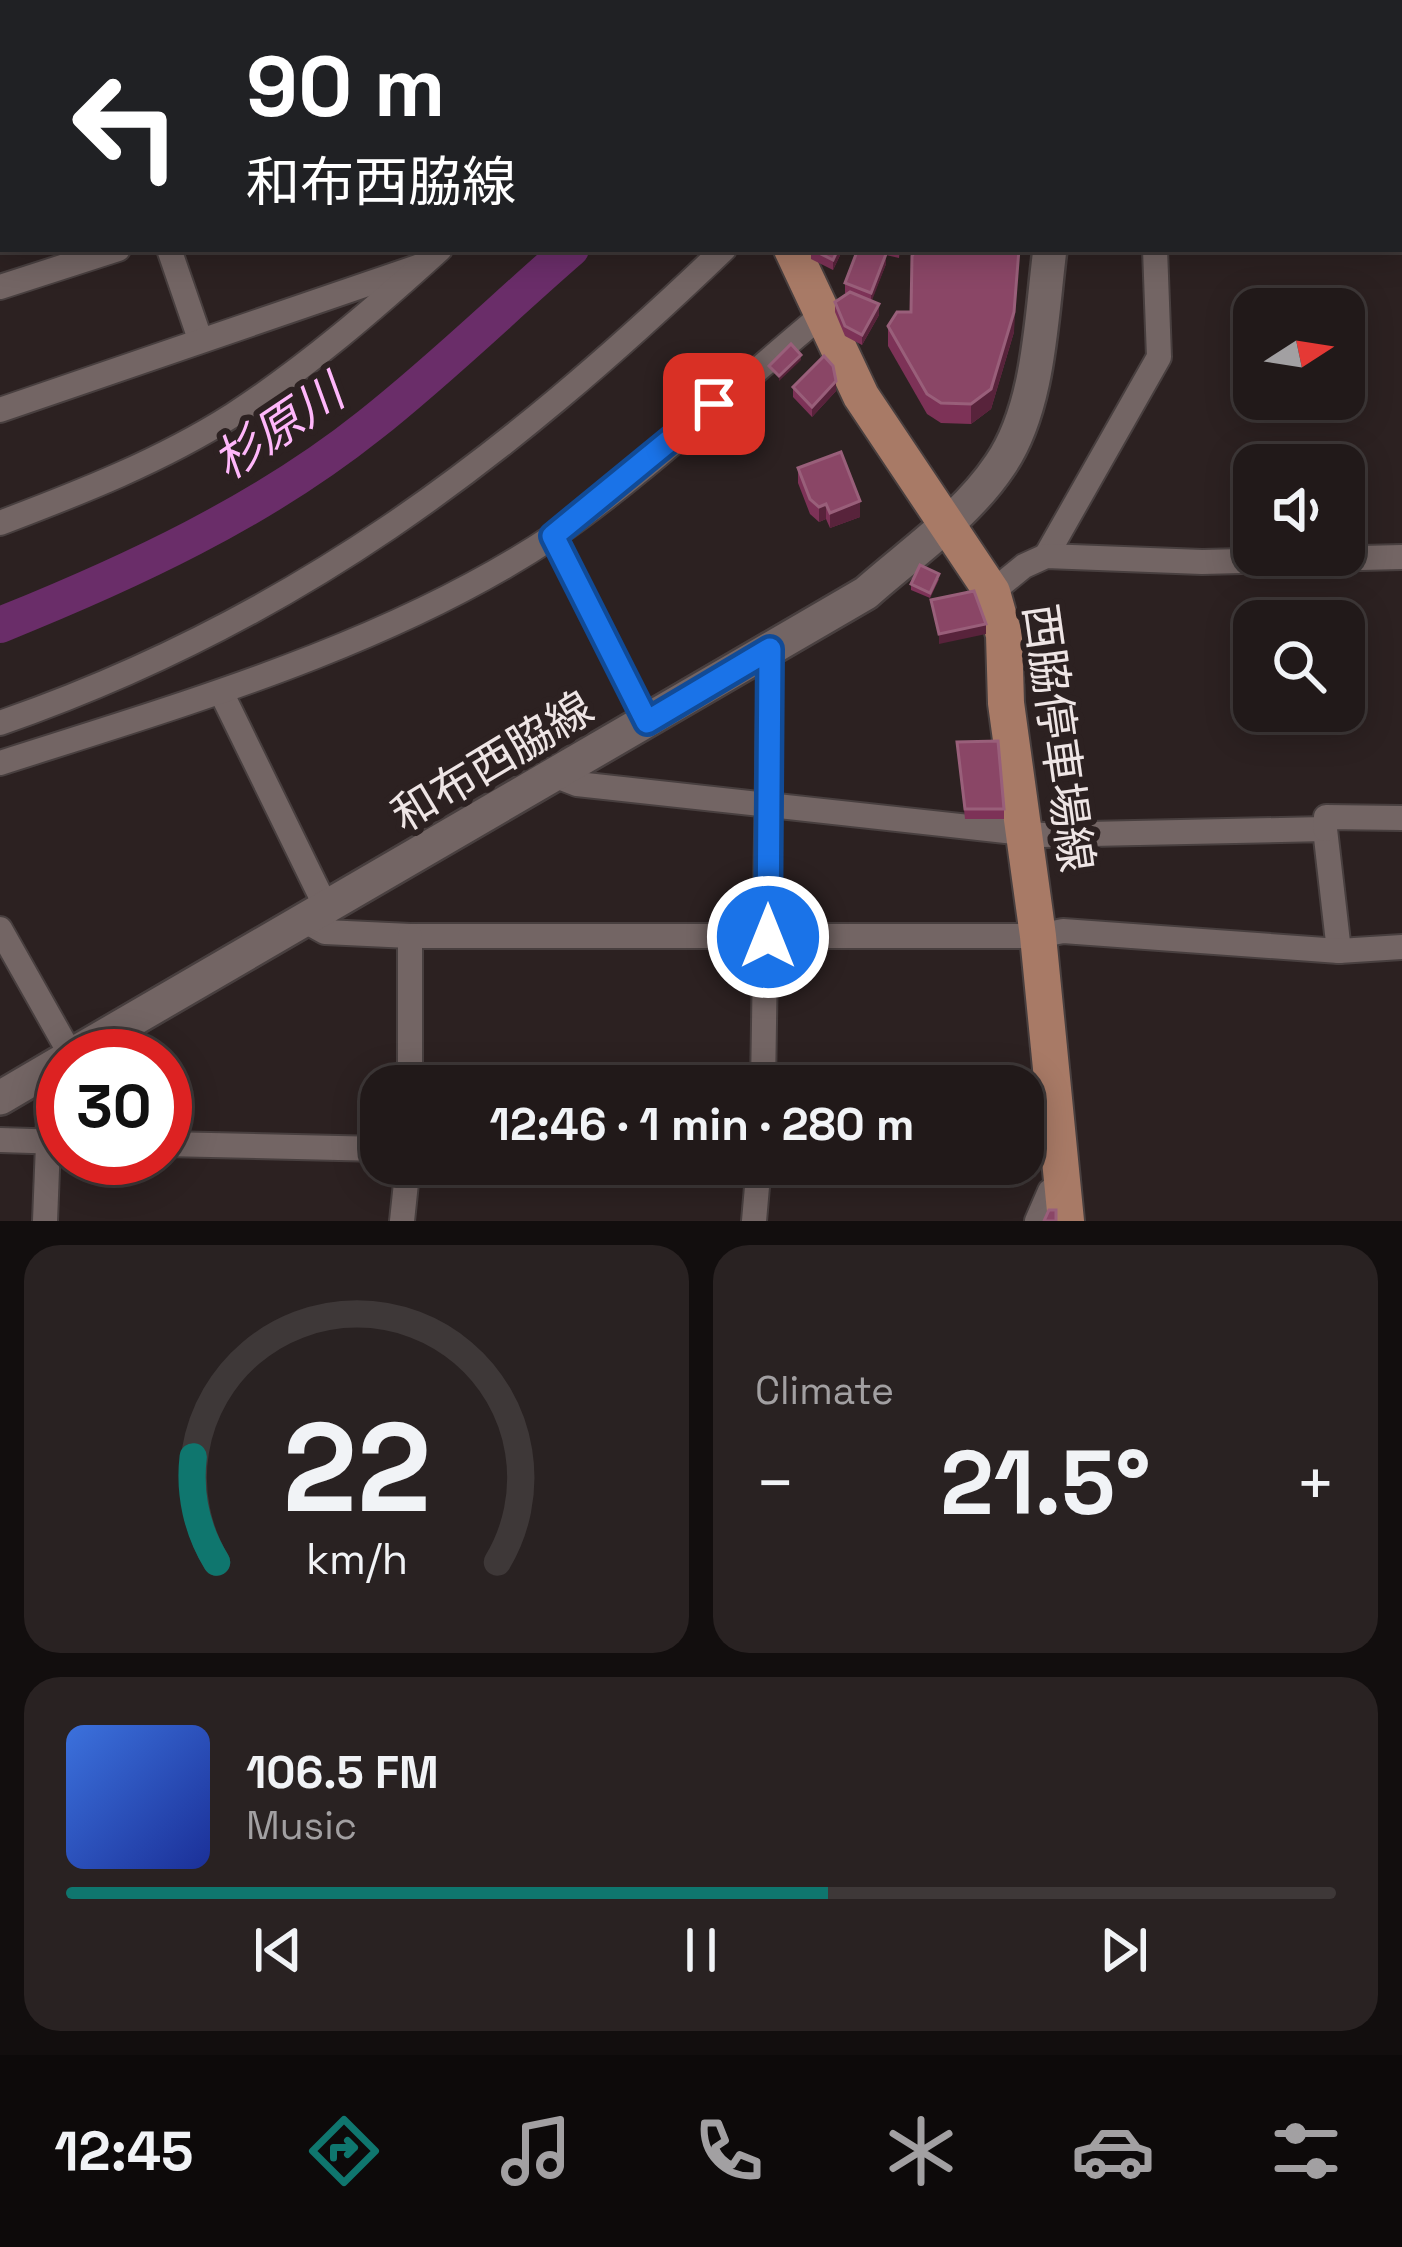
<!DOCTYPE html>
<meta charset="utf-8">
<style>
:root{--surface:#211919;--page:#292222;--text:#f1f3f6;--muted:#a2a0a2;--line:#3e3838;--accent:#0f766e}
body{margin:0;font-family:"Space Grotesk","Noto Sans JP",sans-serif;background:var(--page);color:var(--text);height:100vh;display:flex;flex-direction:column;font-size:45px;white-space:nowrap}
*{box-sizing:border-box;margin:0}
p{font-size:39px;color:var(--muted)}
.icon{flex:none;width:66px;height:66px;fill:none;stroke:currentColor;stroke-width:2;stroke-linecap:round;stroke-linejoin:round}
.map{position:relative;height:1221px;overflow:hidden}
.details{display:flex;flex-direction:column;gap:24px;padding:24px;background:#120e0e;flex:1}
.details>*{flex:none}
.hud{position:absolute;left:0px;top:0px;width:1404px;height:252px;box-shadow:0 6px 30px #0003,0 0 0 3px var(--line);background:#202124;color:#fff;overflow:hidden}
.needle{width:78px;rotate:78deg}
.controls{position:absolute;left:1233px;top:288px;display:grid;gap:24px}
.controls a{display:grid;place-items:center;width:132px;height:132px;border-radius:24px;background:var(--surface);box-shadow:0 6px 30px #0003,0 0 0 3px var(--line);font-size:60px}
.speed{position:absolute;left:36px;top:1029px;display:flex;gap:24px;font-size:60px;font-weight:700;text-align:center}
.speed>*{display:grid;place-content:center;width:156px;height:156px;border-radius:50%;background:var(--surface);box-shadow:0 6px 30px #0003,0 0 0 3px var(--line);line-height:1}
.speed .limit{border:18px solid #d22;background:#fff;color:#111}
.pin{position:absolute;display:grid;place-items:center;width:102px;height:102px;color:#fff;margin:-51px;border-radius:24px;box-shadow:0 6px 18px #0006}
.me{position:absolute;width:132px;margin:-66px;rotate:0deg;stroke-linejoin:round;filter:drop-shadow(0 0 9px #0008)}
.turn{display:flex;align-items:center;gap:42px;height:252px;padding:0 48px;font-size:54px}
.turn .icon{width:156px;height:156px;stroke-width:2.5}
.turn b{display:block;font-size:84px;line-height:102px}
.big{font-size:90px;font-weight:600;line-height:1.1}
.details .widget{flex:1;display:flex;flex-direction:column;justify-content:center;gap:18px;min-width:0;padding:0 42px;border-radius:36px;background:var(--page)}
.details .dial{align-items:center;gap:0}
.dial svg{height:312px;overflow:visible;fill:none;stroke:var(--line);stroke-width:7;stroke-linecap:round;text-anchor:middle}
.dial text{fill:var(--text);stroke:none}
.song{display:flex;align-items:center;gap:36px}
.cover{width:144px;height:144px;border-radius:18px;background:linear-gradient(135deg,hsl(220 70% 55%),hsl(230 70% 35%))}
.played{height:12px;border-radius:6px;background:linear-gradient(90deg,var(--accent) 60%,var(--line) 60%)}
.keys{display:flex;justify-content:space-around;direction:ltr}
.heat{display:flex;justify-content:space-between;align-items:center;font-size:66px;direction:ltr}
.details .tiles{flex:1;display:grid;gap:24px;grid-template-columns:1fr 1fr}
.widget:last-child{grid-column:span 2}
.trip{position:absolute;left:360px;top:1065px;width:684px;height:120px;border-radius:36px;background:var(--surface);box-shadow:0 6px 30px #0003,0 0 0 3px var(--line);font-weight:600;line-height:120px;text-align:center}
.tabs{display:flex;height:192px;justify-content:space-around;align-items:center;background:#0d0a0a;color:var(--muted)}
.tabs .icon{width:84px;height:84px}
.tabs .selected{color:var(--accent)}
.tabs b{font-size:54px;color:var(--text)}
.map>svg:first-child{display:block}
</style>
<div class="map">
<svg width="1402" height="1221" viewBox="0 0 1402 1221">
<rect width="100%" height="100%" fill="#2c2121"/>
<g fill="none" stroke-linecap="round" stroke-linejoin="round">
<!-- river -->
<g stroke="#6a2d69" stroke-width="36">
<path d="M832 3 834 0"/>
<path d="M0 625C129 573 261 512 370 425 440 370 504 307 571 249"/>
</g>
<!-- street casing -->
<g stroke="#483f3f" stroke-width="28">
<g id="street">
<path d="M39 0 41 3"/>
<path d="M303 0 305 3"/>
<path d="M330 3 334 0"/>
<path d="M701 3 703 0"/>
<path d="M964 3 966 0"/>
<path d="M1202 3 1203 0"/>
<path d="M0 130 3 129"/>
<path d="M169 249 200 339"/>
<path d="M0 287 118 249"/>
<path d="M0 410 420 266"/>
<path d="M0 523C79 493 161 461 233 415 307 367 375 308 440 249"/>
<path d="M553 536 647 722"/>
<path d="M1046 556 1159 357 1155 249"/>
<path d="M992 592 1024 566 1046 556 1202 562 1402 557"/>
<path d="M221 692 328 911"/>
<path d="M0 723C293 621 503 461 724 249"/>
<path d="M0 763C184 704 393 644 555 535 644 474 737 385 822 315"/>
<path d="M554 775 577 784 1042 835 1325 829 1339 951"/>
<path d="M1325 829 1326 817 1402 818"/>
<path d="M307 922 325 932 410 936H1038L1063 931 1339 951 1402 947"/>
<path d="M0 929 71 1055"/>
<path d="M410 1086V936"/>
<path d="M763 1086 770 648"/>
<path d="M0 1140 63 1142"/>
<path d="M165 1144 381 1149"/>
<path d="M45 1221 51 1068"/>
<path d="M402 1221 408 1164"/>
<path d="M754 1221 759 1164"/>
<path d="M1037 1221 1050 1191 1063 1184"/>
</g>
</g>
<!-- secondary casing -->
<g stroke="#483f3f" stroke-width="38">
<g id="secondary">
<path d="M1118 3 1120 0"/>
<path d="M70 1056 866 593C911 553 966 516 1000 465 1040 407 1041 317 1050 249"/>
<path d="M0 1098 63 1061"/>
</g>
</g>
<!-- primary casing -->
<g stroke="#483f3f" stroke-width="40">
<g id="primary">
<path d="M652 0 654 3"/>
<path d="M792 249 861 396 992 592 1004 635 1006 703 1038 936 1066 1221"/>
</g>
</g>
<!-- street -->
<use href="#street" stroke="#736564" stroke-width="24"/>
<!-- secondary -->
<use href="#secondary" stroke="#736564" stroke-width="33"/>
<!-- primary -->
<use href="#primary" stroke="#a87a66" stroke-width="36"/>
</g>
<!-- wall -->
<g fill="#7d3257">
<path d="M811 249H843L833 270 811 259Z"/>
<path d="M858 249H900L899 258 886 255V264L871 301 879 315 862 345 845 336 835 312V302L847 294 845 293V283Z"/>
<path d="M888 326 1014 332 991 409 971 424 941 423 927 414 888 346Z"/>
<path d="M793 387 836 391 812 417 793 397Z"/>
<path d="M798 468 860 517 830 528 826 519 819 522 810 514 798 483Z"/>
<path d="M939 579 930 598 911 590V584Z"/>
<path d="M957 742 1004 809V819H965Z"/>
</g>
<!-- shaded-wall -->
<g fill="#58233b">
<path d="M838 249H843L833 270V260Z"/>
<path d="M1019 249 1014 332 991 409 971 424V404Z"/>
<path d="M886 254V264L871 303V293Z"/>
<path d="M879 304V315L862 345V335Z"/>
<path d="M801 355V360L779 381V376Z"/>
<path d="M836 381V391L812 417V407Z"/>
<path d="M860 501V517L830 528V513Z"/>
<path d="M826 504V519L819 522V507Z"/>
<path d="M986 624V634L939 644V634Z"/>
</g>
<!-- building -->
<g fill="#8a4666" stroke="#995f7a" stroke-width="3">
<path d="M811 249H838L833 260Z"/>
<path d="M858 249H872L886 254 871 293 845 283Z"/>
<path d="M917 249H1019L1014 312 991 389 971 404 941 403 927 394 888 326 897 312H911L912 256Z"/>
<path d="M850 292 879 304 862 335 845 326 835 302Z"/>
<path d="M791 344 801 355 779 376 769 366Z"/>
<path d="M824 356 833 366 836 381 812 407 793 387Z"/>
<path d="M841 452 860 501 830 513 826 504 819 507 810 499 798 468Z"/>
<path d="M920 565 939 574 930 593 911 584Z"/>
<path d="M974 591 986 624 939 634 931 600Z"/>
<path d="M998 741 1004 809H965L957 742Z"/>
<path d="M1049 1210H1056V1221H1044Z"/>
</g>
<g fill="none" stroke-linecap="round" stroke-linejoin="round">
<!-- route casing -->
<g stroke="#114b97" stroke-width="30">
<path id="route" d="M714 404 553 536 647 722 770 649 768 937"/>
</g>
<!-- route -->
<use href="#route" stroke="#1a73e8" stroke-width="21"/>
</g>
<g text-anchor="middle" stroke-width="12" stroke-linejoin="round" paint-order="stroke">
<!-- street labels -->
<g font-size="45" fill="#eee5e5" stroke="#2c2121">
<text transform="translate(1059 738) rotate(82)" y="16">西脇停車場線</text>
<text transform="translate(492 761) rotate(-31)" y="16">和布西脇線</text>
</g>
<!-- water labels -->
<g font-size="48" font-style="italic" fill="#ffb7fb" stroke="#2c2121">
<text transform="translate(278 427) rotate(-34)" y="17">杉原川</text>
</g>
</g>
</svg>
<div class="controls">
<a><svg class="needle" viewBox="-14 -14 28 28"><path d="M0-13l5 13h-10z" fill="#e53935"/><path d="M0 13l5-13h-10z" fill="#a2a0a2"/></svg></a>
<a><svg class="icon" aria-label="sound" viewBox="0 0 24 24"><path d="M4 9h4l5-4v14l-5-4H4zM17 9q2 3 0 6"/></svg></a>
<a><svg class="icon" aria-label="search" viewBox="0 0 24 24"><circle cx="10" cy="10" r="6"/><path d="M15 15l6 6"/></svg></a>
</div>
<div class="speed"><div class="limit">30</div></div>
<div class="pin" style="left:714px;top:404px;background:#d93025"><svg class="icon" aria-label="arrive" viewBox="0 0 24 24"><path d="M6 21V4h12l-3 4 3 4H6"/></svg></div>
<svg class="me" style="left:768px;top:937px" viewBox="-20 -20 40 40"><circle r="17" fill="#1a73e8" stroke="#fff" stroke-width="3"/><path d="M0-11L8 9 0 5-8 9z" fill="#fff"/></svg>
<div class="trip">12:46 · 1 min · 280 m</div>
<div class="hud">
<div class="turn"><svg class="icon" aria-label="left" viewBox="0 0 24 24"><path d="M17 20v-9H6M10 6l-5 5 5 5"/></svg><div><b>90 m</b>和布西脇線</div></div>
</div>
</div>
<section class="details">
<div class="tiles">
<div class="widget dial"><svg viewBox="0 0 100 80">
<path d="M14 69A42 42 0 1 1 86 69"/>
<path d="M14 69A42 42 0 0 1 8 42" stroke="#0f766e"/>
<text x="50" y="56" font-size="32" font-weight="700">22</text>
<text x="50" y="72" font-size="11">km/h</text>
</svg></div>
<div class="widget"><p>Climate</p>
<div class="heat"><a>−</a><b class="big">21.5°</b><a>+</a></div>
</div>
<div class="widget">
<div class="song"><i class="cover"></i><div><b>106.5 FM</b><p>Music</p></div></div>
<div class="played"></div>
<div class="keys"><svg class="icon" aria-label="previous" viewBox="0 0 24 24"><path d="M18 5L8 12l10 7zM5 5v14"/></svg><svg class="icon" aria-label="pause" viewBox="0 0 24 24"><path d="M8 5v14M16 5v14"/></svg><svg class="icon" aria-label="next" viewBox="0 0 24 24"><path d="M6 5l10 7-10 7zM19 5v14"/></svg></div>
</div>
</div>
</section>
<nav class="tabs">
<b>12:45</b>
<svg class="icon selected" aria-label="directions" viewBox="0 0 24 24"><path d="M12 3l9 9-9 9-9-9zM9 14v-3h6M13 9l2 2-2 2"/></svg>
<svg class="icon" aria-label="music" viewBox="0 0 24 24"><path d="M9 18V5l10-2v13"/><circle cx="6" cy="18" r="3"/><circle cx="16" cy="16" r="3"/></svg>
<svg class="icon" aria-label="phone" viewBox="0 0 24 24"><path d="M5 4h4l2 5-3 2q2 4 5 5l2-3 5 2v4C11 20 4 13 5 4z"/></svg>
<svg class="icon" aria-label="climate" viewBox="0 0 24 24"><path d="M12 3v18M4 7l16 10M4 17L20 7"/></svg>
<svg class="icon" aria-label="car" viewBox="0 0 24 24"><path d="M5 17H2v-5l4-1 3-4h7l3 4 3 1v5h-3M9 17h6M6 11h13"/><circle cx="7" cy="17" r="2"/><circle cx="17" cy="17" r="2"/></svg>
<svg class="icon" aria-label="filters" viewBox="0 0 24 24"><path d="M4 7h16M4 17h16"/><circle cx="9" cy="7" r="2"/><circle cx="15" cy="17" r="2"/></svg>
</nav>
